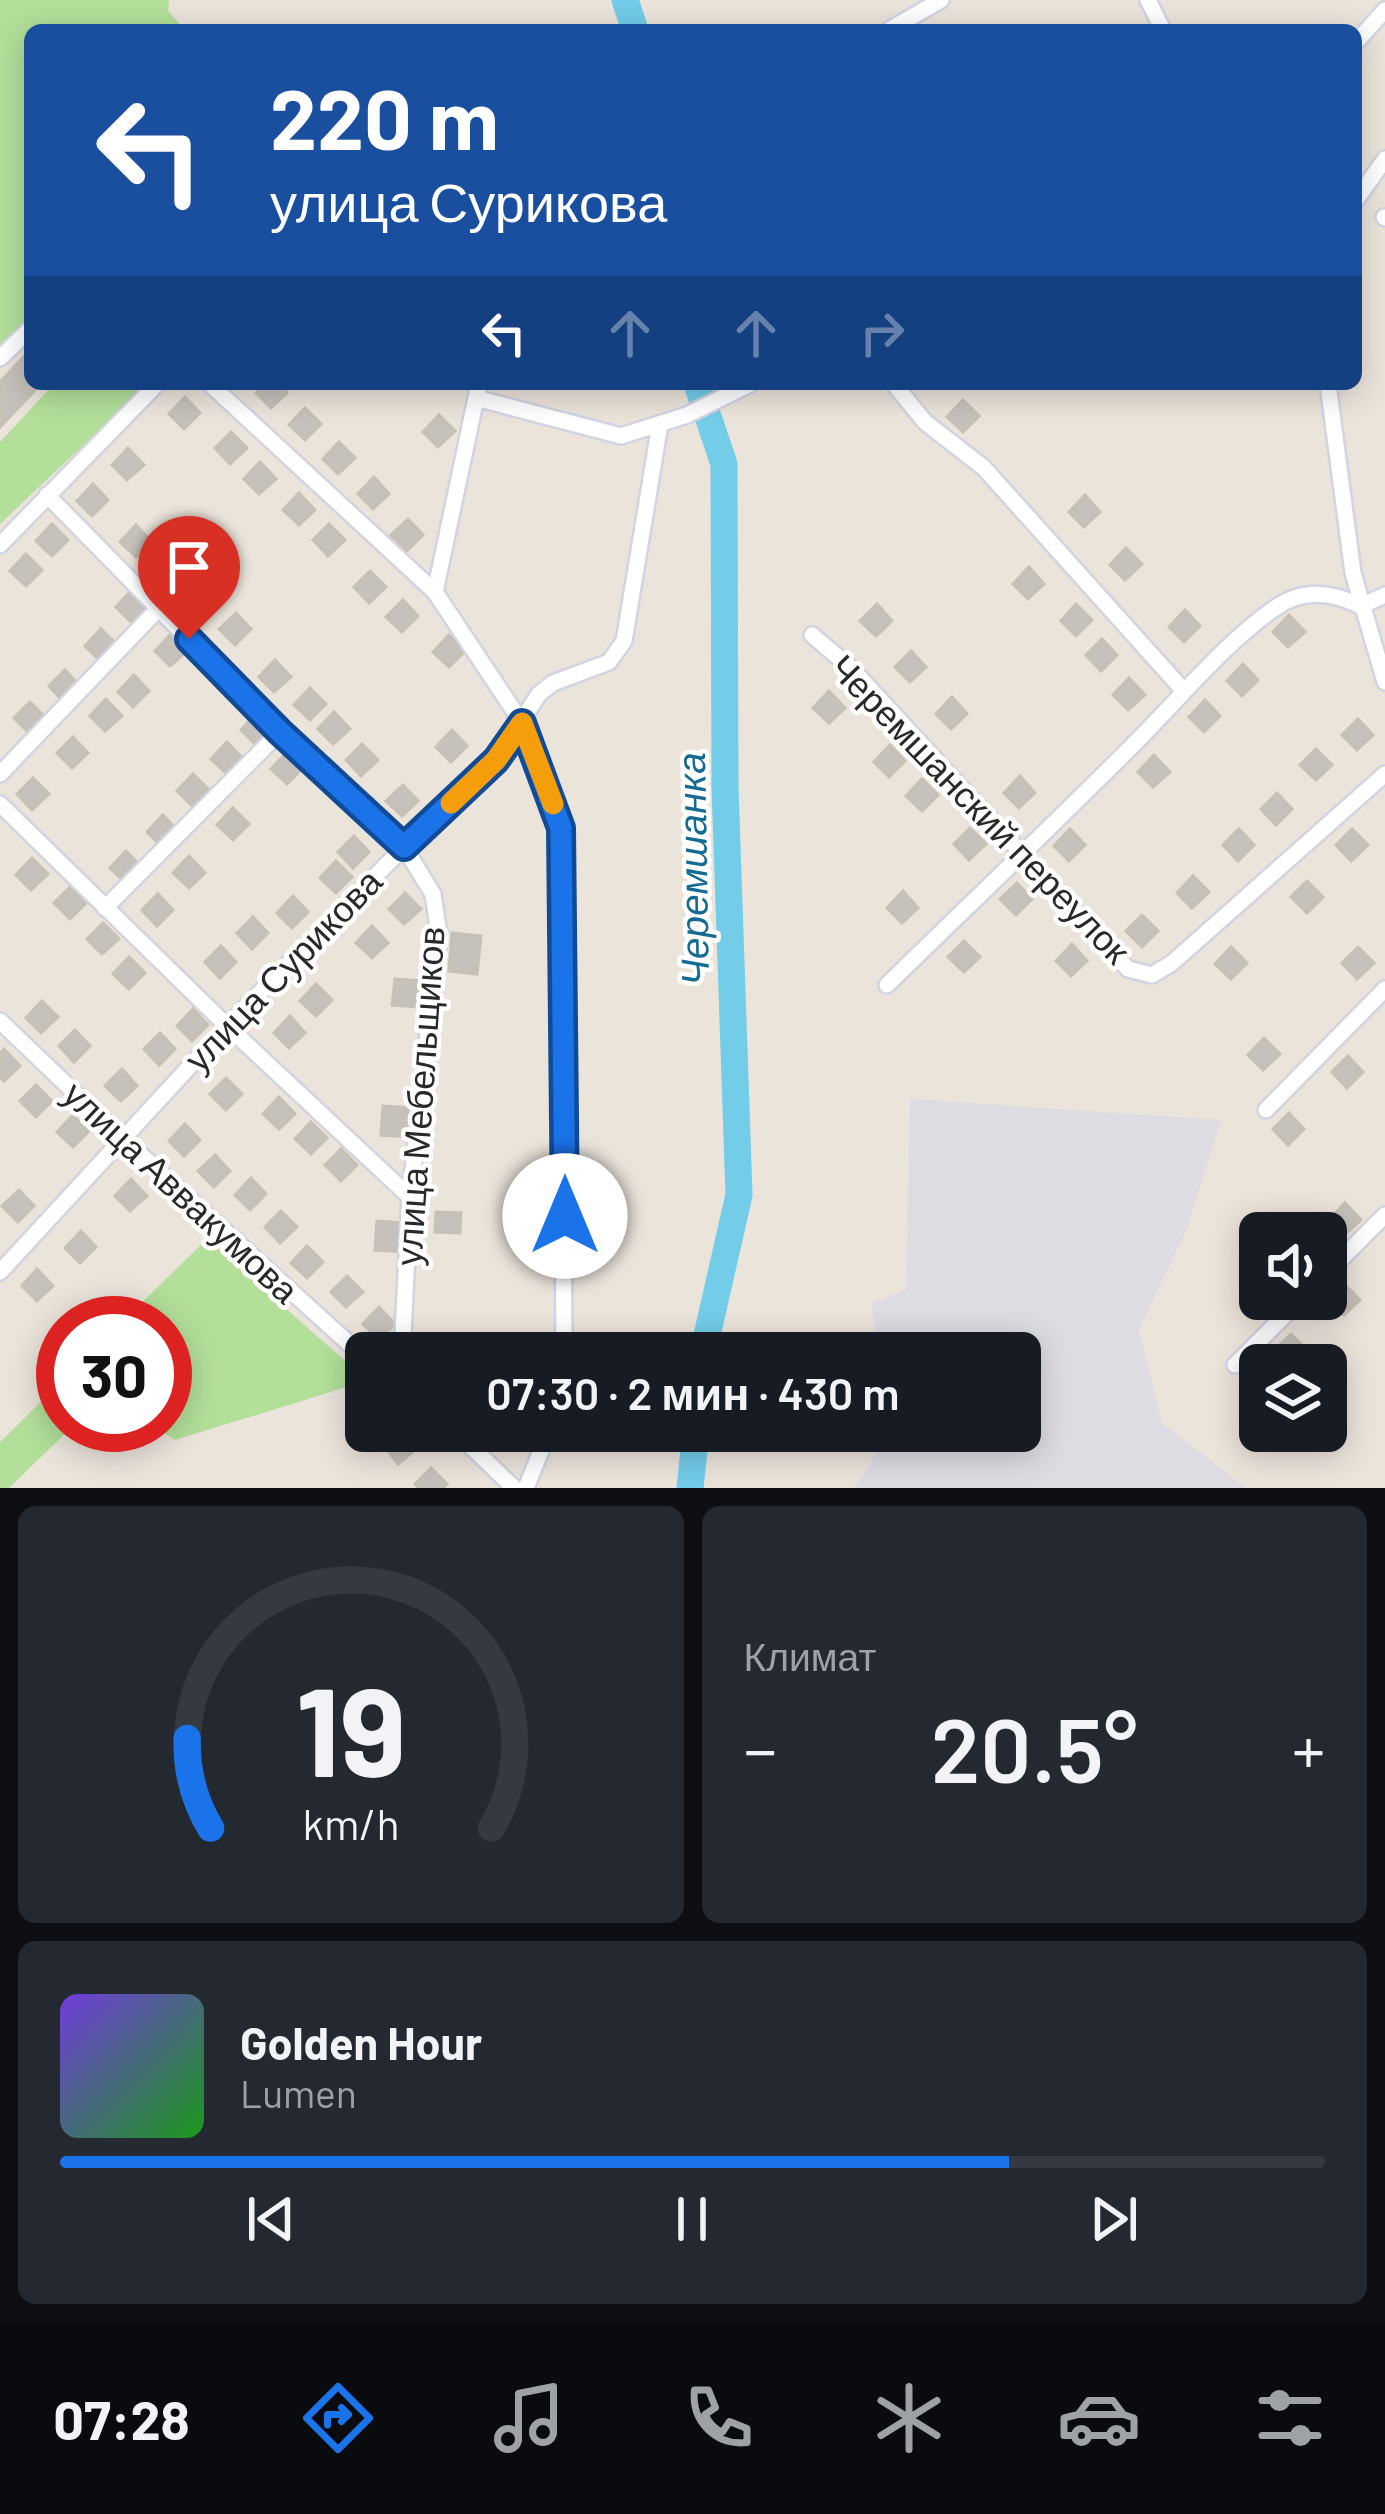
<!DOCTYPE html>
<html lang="ru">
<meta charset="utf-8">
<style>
:root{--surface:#171b24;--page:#242831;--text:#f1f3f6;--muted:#9ea1a6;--line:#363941;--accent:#1a73e8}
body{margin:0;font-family:Barlow,sans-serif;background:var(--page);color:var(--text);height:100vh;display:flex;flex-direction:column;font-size:45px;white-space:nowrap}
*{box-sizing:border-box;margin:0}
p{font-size:39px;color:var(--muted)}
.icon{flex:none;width:66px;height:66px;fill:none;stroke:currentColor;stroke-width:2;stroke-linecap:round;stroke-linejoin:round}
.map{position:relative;height:1488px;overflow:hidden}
.sheet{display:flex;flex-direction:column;gap:18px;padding:18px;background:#0d0f14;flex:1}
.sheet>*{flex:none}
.guide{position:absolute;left:24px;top:24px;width:1338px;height:366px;border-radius:18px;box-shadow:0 6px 30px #0003;background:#1a4fa0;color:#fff;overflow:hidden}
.controls{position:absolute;left:1239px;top:1212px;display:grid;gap:24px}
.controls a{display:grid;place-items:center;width:108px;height:108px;border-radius:18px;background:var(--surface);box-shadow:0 6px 30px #0003;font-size:60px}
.speed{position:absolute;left:36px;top:1296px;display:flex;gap:24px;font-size:60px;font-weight:700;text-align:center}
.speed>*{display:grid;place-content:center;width:156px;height:156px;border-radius:50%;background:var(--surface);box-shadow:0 6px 30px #0003;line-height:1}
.speed .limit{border:18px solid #d22;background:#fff;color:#111}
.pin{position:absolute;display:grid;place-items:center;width:102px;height:102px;color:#fff;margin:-123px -51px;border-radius:50% 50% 50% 0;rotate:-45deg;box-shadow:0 0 12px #0007}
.pin .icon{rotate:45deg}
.me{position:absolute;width:132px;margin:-66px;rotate:0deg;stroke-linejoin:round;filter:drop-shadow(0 0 9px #0008)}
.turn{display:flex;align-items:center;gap:42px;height:252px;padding:0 48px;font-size:54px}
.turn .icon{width:156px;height:156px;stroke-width:2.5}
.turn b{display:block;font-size:84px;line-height:102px}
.lanes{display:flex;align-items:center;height:114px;padding:0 48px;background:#0003;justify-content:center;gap:60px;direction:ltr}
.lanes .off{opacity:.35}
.big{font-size:90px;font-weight:600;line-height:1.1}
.sheet .card{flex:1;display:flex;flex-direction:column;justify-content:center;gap:18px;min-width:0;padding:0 42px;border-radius:18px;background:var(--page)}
.sheet .dial{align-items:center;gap:0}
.dial svg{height:312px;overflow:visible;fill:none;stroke:var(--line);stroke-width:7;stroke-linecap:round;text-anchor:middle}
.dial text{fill:var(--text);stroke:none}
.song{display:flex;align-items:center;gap:36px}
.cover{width:144px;height:144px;border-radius:18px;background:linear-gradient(135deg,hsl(260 70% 55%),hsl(120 70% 35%))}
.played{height:12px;border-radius:6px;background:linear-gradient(90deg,var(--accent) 75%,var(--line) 75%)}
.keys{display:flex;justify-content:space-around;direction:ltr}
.heat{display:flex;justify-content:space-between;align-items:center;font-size:66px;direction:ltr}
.sheet .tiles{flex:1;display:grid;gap:18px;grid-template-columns:1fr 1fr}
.card:last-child{grid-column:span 2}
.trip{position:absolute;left:345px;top:1332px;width:696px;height:120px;border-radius:18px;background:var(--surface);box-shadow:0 6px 30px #0003;font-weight:600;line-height:120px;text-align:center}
.tabs{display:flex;height:192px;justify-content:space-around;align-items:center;background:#090b0e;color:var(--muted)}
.tabs .icon{width:84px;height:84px}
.tabs .selected{color:var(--accent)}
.tabs b{font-size:54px;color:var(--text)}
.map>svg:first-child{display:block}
</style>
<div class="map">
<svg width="1385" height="1488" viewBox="0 0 1385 1488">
<rect width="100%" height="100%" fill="#ebe4db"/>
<!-- industrial -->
<path fill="#dedce3" d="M910 1099 1221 1120 1187 1229 1139 1330 1162 1423 1246 1488H853L867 1470 886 1431H1020V1353H878L872 1304 906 1289Z"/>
<!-- green -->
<g fill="#b3df9a">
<path d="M0 0H169L168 11 185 30H30V320L0 347Z"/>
<path d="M54 384H148L0 524V442Z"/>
<path d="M207 1239 351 1366 347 1387 175 1440 153 1425H165V1323H121Z"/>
<path d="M63 1380V1425H74L9 1488H0V1442Z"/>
</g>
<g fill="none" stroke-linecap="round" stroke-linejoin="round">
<!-- river -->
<g stroke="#73cce8" stroke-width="27">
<path d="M625 0 635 30"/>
<path d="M697 384 724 464 725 787 739 1195 703 1353"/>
<path d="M690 1488 696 1431"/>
</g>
</g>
<!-- building -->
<g fill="#c6c1bb" stroke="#c6c0b5" stroke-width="3">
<path d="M30 350V384H41L0 427V382Z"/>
<path d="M265 384H279L287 393 271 408 256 393Z"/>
<path d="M185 397 200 413 184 429 169 414Z"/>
<path d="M963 400 979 416 963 432 947 417Z"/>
<path d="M305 408 321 424 305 440 289 425Z"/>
<path d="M439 415 455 431 438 447 423 432Z"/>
<path d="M231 432 247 448 230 464 215 448Z"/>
<path d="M339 442 355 458 338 474 323 459Z"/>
<path d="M128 448 144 465 127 480 112 465Z"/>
<path d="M260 462 276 479 259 494 244 479Z"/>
<path d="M374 477 389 494 373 509 358 494Z"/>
<path d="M93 484 108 500 92 516 77 501Z"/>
<path d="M299 493 315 510 299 525 283 510Z"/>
<path d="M1085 495 1100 512 1084 527 1069 512Z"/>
<path d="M408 519 423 535 407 551 391 535Z"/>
<path d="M52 524 68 540 52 556 36 541Z"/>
<path d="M329 524 345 540 328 556 313 540Z"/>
<path d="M136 525 152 542 136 557 120 542Z"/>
<path d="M1126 548 1142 564 1125 580 1110 565Z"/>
<path d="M26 554 42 570 26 586 10 571Z"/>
<path d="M178 560 194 576 177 592 162 577Z"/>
<path d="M1029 567 1044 584 1028 599 1013 584Z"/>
<path d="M370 571 386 587 369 603 354 587Z"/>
<path d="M202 588 218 605 201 620 186 605Z"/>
<path d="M132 590 148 607 131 622 116 607Z"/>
<path d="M403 600 418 616 402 632 386 617Z"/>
<path d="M877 604 892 621 876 636 860 621Z"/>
<path d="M1076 604 1092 620 1076 636 1061 621Z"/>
<path d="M1185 610 1200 626 1184 642 1169 627Z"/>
<path d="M236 613 251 629 235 645 219 629Z"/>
<path d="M1289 615 1305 632 1288 647 1273 632Z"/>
<path d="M101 629 117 645 100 661 85 646Z"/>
<path d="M171 634 187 651 170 666 155 651Z"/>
<path d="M449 635 465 651 449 667 433 652Z"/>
<path d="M1102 639 1117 655 1101 671 1086 655Z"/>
<path d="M911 651 926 667 910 682 895 667Z"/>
<path d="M275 660 291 677 274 692 259 677Z"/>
<path d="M1243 664 1258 680 1242 696 1227 681Z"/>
<path d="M65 670 80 686 64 702 49 686Z"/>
<path d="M134 675 149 691 133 707 118 692Z"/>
<path d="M1129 678 1145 695 1128 710 1113 695Z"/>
<path d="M310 688 326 704 310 720 294 705Z"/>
<path d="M829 691 845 708 829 723 813 708Z"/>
<path d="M952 697 967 714 951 729 936 714Z"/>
<path d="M106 699 122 716 105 731 90 716Z"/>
<path d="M1205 700 1220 716 1204 732 1189 717Z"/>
<path d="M30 702 46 718 30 734 14 718Z"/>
<path d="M334 712 350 729 333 744 318 729Z"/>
<path d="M257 713 272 729 256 745 241 730Z"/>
<path d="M1358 719 1373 735 1357 750 1342 735Z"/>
<path d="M452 730 467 746 451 762 436 747Z"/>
<path d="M73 737 88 753 72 768 57 753Z"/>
<path d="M227 742 243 759 227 774 211 759Z"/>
<path d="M362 744 378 760 361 776 346 760Z"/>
<path d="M890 745 905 761 889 777 874 762Z"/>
<path d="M1316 749 1332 765 1316 780 1300 765Z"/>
<path d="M287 752 303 768 287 784 271 769Z"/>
<path d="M1154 755 1170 772 1153 787 1138 772Z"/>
<path d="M193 774 209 790 192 806 177 791Z"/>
<path d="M1020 776 1035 793 1019 808 1004 793Z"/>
<path d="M33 778 49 794 32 810 17 794Z"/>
<path d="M922 779 938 795 922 811 906 796Z"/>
<path d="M403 785 418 801 402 816 386 801Z"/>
<path d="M1277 793 1292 809 1276 825 1261 809Z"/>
<path d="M233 808 249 824 233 840 217 825Z"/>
<path d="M163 815 178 831 162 847 147 832Z"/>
<path d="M970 828 986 844 969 860 954 844Z"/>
<path d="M1070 829 1085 845 1069 861 1054 846Z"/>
<path d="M1239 829 1254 845 1238 861 1223 845Z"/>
<path d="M1352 829 1368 845 1351 861 1336 845Z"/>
<path d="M354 836 369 852 353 868 338 852Z"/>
<path d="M126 851 142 868 126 883 110 868Z"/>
<path d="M189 856 205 873 189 888 173 873Z"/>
<path d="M32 858 48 874 31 890 16 875Z"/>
<path d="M336 861 352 877 336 893 320 878Z"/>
<path d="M1193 876 1209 892 1192 908 1177 893Z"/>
<path d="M1307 881 1323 897 1307 913 1291 897Z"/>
<path d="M1017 883 1032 899 1016 915 1000 899Z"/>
<path d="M70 887 86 903 70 919 54 903Z"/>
<path d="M903 891 918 908 902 923 887 908Z"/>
<path d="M405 893 421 909 404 924 389 909Z"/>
<path d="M158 894 173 910 157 926 142 910Z"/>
<path d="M293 896 308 912 292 928 277 913Z"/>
<path d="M1142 915 1158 931 1142 947 1126 931Z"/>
<path d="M253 917 268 933 252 949 237 933Z"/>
<path d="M103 923 119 939 102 954 87 939Z"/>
<path d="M372 926 388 943 372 958 356 943Z"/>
<path d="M452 933 481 936 477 974 449 971Z"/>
<path d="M964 941 980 957 964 972 948 957Z"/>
<path d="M1072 944 1087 961 1071 976 1056 961Z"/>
<path d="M221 946 236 962 220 978 205 962Z"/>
<path d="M1231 947 1247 963 1231 979 1215 964Z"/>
<path d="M1358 947 1374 963 1357 979 1342 963Z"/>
<path d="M129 957 145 973 129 989 113 974Z"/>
<path d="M395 979 421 981 418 1007 392 1005Z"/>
<path d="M316 984 332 1000 316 1016 300 1001Z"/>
<path d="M42 1001 58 1017 41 1033 26 1018Z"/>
<path d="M193 1009 208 1025 192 1041 177 1026Z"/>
<path d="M290 1016 305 1033 289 1048 274 1033Z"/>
<path d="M75 1030 90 1046 74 1062 59 1046Z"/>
<path d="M160 1033 175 1049 159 1065 144 1049Z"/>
<path d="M1264 1038 1280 1054 1263 1070 1248 1055Z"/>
<path d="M4 1049 20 1066 4 1081 0 1078V1054Z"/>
<path d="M1348 1056 1363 1072 1347 1088 1332 1072Z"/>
<path d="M122 1069 137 1086 121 1101 105 1086Z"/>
<path d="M226 1078 242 1094 226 1110 210 1094Z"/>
<path d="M36 1085 52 1101 36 1117 20 1101Z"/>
<path d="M279 1097 295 1114 279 1129 263 1114Z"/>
<path d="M383 1106 412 1108 410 1137 381 1135Z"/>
<path d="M1289 1113 1304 1129 1288 1145 1273 1129Z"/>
<path d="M73 1115 89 1131 73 1147 57 1132Z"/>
<path d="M311 1122 327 1138 311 1154 295 1139Z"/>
<path d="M185 1124 200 1140 184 1156 169 1141Z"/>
<path d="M341 1149 357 1165 341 1181 325 1165Z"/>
<path d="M215 1155 230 1171 214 1187 198 1171Z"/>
<path d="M251 1178 266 1194 250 1210 235 1195Z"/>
<path d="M131 1179 147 1196 130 1211 115 1196Z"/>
<path d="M19 1190 34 1206 18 1222 2 1206Z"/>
<path d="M1345 1203 1361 1220 1344 1235 1329 1220Z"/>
<path d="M281 1211 297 1227 280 1243 265 1227Z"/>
<path d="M436 1212 461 1213 460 1233 435 1232Z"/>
<path d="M377 1221 403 1223 402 1252 375 1250Z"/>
<path d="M81 1231 96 1247 80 1263 65 1248Z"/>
<path d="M307 1246 323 1262 307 1278 291 1263Z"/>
<path d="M37 1269 53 1286 37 1301 22 1286Z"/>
<path d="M347 1276 363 1292 346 1307 331 1292Z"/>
<path d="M1344 1284 1360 1300 1344 1315 1328 1300Z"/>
<path d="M379 1307 395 1324 379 1340 363 1324Z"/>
<path d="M1291 1334 1307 1350 1290 1365 1275 1350Z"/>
<path d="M402 1431 416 1449 398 1464 384 1445Z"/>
<path d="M431 1468 447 1484 443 1488H419L415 1484Z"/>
</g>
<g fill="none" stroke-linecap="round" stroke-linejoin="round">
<!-- street casing -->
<g stroke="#d1d4e1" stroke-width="20">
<g id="street">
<path d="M1148 0 1163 30"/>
<path d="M889 30 941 0"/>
<path d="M1356 42 1385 10"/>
<path d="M1356 200 1385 159"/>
<path d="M1384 217 1385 218"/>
<path d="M0 358 30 329"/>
<path d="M210 384 435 592"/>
<path d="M479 384 435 592 522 723 561 828 564 1353"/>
<path d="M894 384 925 422 984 468 1184 691"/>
<path d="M1328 384 1353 573 1385 682"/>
<path d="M476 398 621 436 687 415 750 384"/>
<path d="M47 495 280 732 404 847 433 894 439 934 410 1197 402 1353"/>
<path d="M0 545 157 384"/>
<path d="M812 635 851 668 1128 969 1152 975 1172 963 1385 774"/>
<path d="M0 774 159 608"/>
<path d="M0 804 227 1026 410 1197"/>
<path d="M105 908 280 732"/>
<path d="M887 985C968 906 1050 828 1130 748 1176 703 1222 645 1275 608 1304 588 1331 592 1361 606L1385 595"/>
<path d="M0 1021 121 1137 366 1359"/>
<path d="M1266 1110 1385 989"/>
<path d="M0 1272 227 1026 404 847 496 760 539 694 553 683 609 662 624 641 660 424"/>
<path d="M1326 1274 1385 1215"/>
<path d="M1235 1365 1301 1299"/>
<path d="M455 1431 514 1488"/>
<path d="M526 1488 549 1431"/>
</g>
</g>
<!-- street -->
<use href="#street" stroke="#fff" stroke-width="15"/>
</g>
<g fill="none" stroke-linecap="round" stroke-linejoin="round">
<!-- route casing -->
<g stroke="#114b97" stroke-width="30">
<path id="route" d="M189 639 280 732 404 847 496 760 522 723 561 828 565 1216"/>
</g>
<!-- route -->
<use href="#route" stroke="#1a73e8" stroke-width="21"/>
<!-- slow -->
<path stroke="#f59e0b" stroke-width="21" d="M451 803 496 760 522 723 553 804"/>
</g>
<g text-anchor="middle" stroke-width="9" stroke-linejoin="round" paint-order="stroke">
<!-- street labels -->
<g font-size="36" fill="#292929" stroke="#fff">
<text transform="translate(980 809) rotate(46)" y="13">Черемшанский переулок</text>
<text transform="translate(283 970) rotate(-46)" y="13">улица Сурикова</text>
<text transform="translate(420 1096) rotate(-86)" y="13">улица Мебельщиков</text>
<text transform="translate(181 1192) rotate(43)" y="13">улица Аввакумова</text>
</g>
<!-- water labels -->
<g font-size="39" font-style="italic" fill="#136a93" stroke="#fff">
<text transform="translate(693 869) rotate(-91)" y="14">Черемшанка</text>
</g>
</g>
</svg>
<div class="controls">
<a><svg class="icon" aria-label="sound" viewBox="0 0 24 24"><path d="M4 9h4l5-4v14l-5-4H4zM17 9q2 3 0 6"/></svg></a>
<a><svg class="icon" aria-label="layers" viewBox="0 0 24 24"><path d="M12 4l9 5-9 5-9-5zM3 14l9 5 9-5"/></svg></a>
</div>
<div class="speed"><div class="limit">30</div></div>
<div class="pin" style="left:189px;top:639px;background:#d93025"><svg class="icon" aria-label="arrive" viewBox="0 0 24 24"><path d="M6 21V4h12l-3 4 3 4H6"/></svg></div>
<svg class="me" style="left:565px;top:1216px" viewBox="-20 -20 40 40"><circle r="19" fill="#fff"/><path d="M0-13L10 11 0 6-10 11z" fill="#1a73e8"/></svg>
<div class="trip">07:30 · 2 мин · 430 m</div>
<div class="guide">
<div class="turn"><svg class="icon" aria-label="left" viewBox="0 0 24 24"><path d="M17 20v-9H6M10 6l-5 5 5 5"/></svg><div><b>220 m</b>улица Сурикова</div></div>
<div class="lanes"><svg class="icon" aria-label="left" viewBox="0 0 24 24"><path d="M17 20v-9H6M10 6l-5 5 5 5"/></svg><svg class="icon off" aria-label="ahead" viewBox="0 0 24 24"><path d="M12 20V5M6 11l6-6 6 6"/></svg><svg class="icon off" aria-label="ahead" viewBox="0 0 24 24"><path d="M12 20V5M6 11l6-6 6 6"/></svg><svg class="icon off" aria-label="right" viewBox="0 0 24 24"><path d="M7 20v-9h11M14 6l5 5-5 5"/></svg></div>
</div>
</div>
<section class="sheet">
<div class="tiles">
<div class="card dial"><svg viewBox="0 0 100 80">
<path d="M14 69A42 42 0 1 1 86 69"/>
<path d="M14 69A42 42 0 0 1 8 46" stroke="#1a73e8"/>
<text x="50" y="56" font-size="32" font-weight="700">19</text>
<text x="50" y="72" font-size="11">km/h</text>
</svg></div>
<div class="card"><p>Климат</p>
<div class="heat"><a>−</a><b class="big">20.5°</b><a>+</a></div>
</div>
<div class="card">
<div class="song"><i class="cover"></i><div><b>Golden Hour</b><p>Lumen</p></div></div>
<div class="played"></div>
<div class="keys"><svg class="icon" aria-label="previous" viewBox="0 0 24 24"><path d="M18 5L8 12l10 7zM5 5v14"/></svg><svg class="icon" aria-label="pause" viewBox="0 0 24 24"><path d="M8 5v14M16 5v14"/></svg><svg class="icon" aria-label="next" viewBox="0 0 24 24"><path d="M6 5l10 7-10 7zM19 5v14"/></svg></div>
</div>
</div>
</section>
<nav class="tabs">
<b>07:28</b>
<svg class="icon selected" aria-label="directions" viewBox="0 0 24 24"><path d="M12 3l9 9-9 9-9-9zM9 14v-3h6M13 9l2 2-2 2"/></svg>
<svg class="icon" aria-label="music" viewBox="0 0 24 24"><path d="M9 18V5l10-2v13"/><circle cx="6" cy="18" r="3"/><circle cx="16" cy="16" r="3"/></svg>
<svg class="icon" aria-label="phone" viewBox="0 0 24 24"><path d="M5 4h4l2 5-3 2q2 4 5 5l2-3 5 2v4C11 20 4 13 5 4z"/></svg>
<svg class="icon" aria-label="climate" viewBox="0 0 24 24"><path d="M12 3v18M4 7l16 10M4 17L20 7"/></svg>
<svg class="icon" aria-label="car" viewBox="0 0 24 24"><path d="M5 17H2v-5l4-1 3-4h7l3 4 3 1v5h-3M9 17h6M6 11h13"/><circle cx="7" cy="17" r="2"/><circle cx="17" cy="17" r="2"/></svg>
<svg class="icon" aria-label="filters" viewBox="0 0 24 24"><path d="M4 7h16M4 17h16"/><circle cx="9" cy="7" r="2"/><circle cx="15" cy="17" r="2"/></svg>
</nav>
